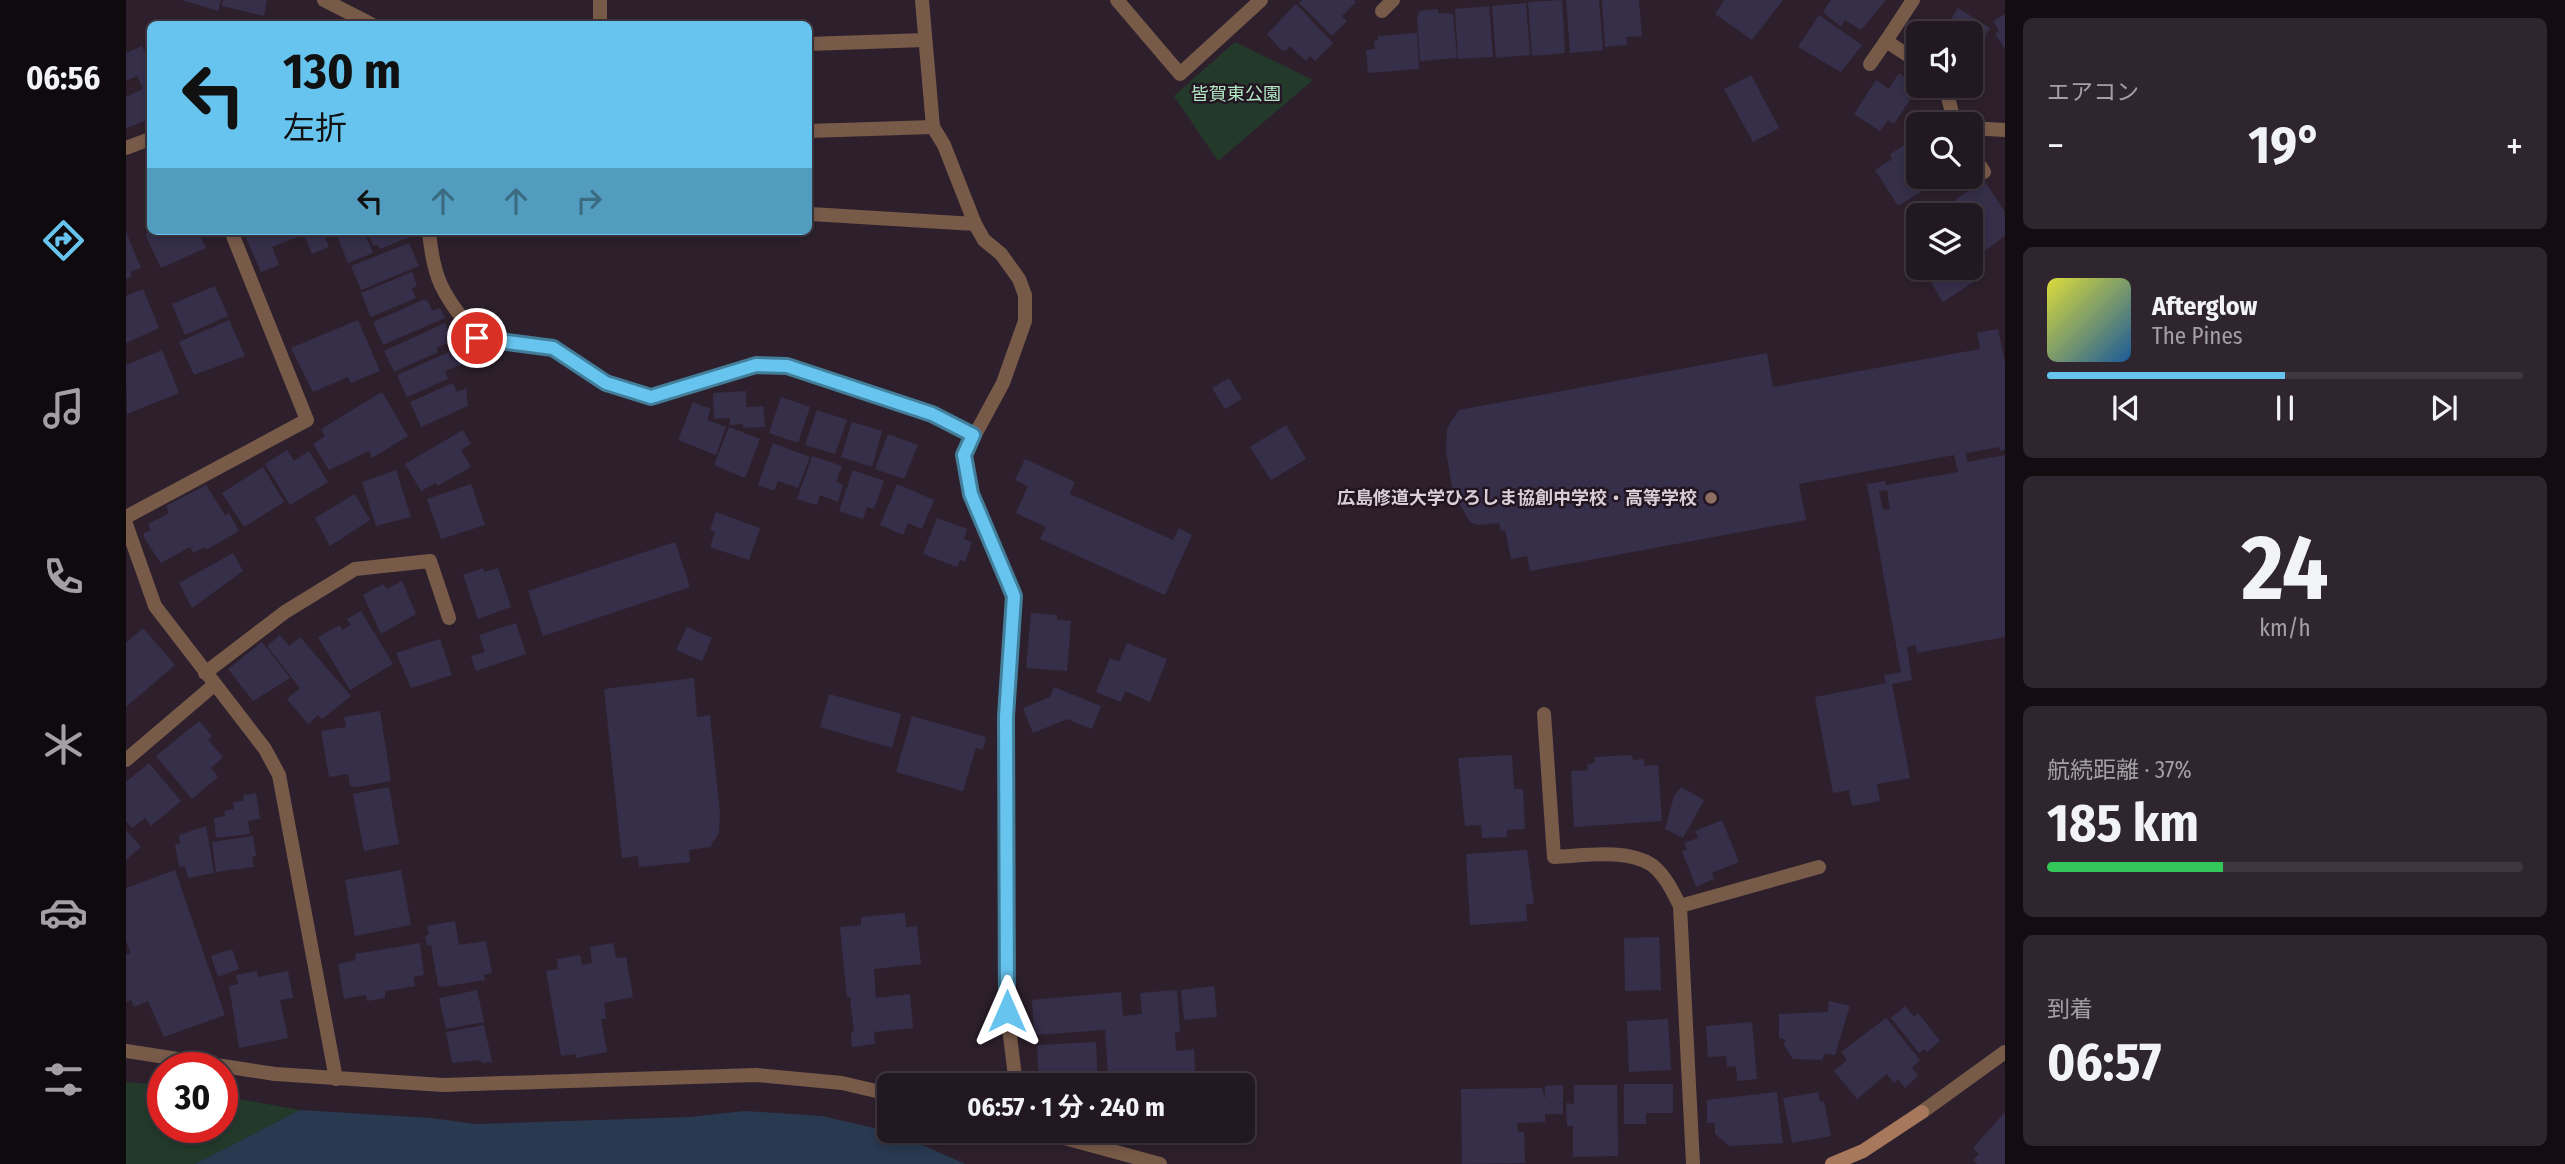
<!DOCTYPE html>
<html lang="ja">
<meta charset="utf-8">
<style>
body{margin:0;font-family:"Fira Sans Condensed","Noto Sans JP",sans-serif;background:#2e252e;color:#f1f3f6;height:100vh;display:flex;flex-direction:column;font-size:26px;white-space:nowrap}
*{box-sizing:border-box;margin:0}
p{font-size:23px;color:#a2a0a5}
.icon{flex:none;width:38px;height:38px;fill:none;stroke:currentColor;stroke-width:2;stroke-linecap:round;stroke-linejoin:round}
.map{position:relative;flex:1;overflow:hidden}
.details{display:flex;flex-direction:column;gap:18px;padding:18px;background:#130d12;width:560px}
.details>*{flex:none}
.banner{position:absolute;left:21px;top:21px;width:665px;height:214px;border-radius:10px;box-shadow:0 4px 10px #0003,0 0 0 2px #3f373f;background:#67c4ef;color:#111;overflow:hidden}
.fabs{position:absolute;left:1780px;top:21px;display:grid;gap:14px}
.fabs a{display:grid;place-items:center;width:77px;height:77px;border-radius:10px;background:#221821;box-shadow:0 4px 10px #0003,0 0 0 2px #3f373f;font-size:35px}
.speed{position:absolute;left:21px;top:1052px;display:flex;gap:14px;font-size:35px;font-weight:700;text-align:center}
.speed>*{display:grid;place-content:center;width:91px;height:91px;border-radius:50%;background:#221821;box-shadow:0 4px 10px #0003,0 0 0 2px #3f373f;line-height:1}
.speed .limit{border:10px solid #d22;background:#fff;color:#111}
.pin{position:absolute;display:grid;place-items:center;width:60px;height:60px;color:#fff;margin:-30px;border:4px solid #fff;border-radius:50%;box-shadow:0 2px 7px #0007}
.me{position:absolute;width:77px;margin:-38px;rotate:0deg;stroke-linejoin:round;filter:drop-shadow(0 0 5px #0008)}
.turn{display:flex;align-items:center;gap:24px;height:147px;padding:0 21px;font-size:32px}
.turn .icon{width:91px;height:91px;stroke-width:2.5}
.turn b{display:block;font-size:49px;line-height:60px}
.lanes{display:flex;align-items:center;height:66px;padding:0 21px;background:#0003;justify-content:center;gap:35px;direction:ltr}
.lanes .off{opacity:.35}
.big{font-size:52px;font-weight:700;line-height:1.1}
.details .card{flex:1;display:flex;flex-direction:column;justify-content:center;gap:10px;min-width:0;padding:0 24px;border-radius:10px;background:#2e252e}
.details .dial{align-items:center;gap:0}
.dial b{font-size:91px;line-height:1}
.song{display:flex;align-items:center;gap:21px}
.cover{width:84px;height:84px;border-radius:10px;background:linear-gradient(135deg,hsl(60 70% 55%),hsl(210 70% 35%))}
.played{height:7px;border-radius:4px;background:linear-gradient(90deg,#67c4ef 50%,#3f373f 50%)}
.keys{display:flex;justify-content:space-around;direction:ltr}
.heat{display:flex;justify-content:space-between;align-items:center;font-size:38px;direction:ltr}
.charge{height:10px;border-radius:5px;background:linear-gradient(90deg,#34c759 37%,#3f373f 0)}
.trip{position:absolute;left:751px;top:1073px;width:378px;height:70px;border-radius:10px;background:#221821;box-shadow:0 4px 10px #0003,0 0 0 2px #3f373f;font-weight:700;line-height:70px;text-align:center}
main{display:flex;flex:1;min-height:0}
.dock{display:flex;flex-direction:column;width:126px;justify-content:space-around;align-items:center;background:#0e0a0d;color:#a2a0a5}
.dock .icon{width:49px;height:49px}
.dock .on{color:#67c4ef}
.dock b{font-size:32px;color:#f1f3f6}
.map>svg:first-child{display:block}
</style>
<main>
<nav class="dock">
<b>06:56</b>
<svg class="icon on" aria-label="directions" viewBox="0 0 24 24"><path d="M12 3l9 9-9 9-9-9zM9 14v-3h6M13 9l2 2-2 2"/></svg>
<svg class="icon" aria-label="music" viewBox="0 0 24 24"><path d="M9 18V5l10-2v13"/><circle cx="6" cy="18" r="3"/><circle cx="16" cy="16" r="3"/></svg>
<svg class="icon" aria-label="phone" viewBox="0 0 24 24"><path d="M5 4h4l2 5-3 2q2 4 5 5l2-3 5 2v4C11 20 4 13 5 4z"/></svg>
<svg class="icon" aria-label="climate" viewBox="0 0 24 24"><path d="M12 3v18M4 7l16 10M4 17L20 7"/></svg>
<svg class="icon" aria-label="car" viewBox="0 0 24 24"><path d="M5 17H2v-5l4-1 3-4h7l3 4 3 1v5h-3M9 17h6M6 11h13"/><circle cx="7" cy="17" r="2"/><circle cx="17" cy="17" r="2"/></svg>
<svg class="icon" aria-label="filters" viewBox="0 0 24 24"><path d="M4 7h16M4 17h16"/><circle cx="9" cy="7" r="2"/><circle cx="15" cy="17" r="2"/></svg>
</nav>
<div class="map">
<svg width="1879" height="1164" viewBox="0 0 1879 1164">
<rect width="100%" height="100%" fill="#2d202c"/>
<g fill="#233a2b">
<polygon points="1109,42 1187,80 1092,161 1048,96"/>
<polygon points="0,1082 37,1085 37,1127 96,1127 96,1096 174,1110 69,1164 0,1164"/>
</g>
<polygon fill="#293950" points="174,1110 305,1118 350,1124 563,1117 619,1111 696,1116 770,1133 839,1164 69,1164"/>
<g fill="#352f4a" fill-rule="evenodd">
<polygon points="56,0 95,0 92,11"/>
<polygon points="97,0 141,0 138,16 96,6"/>
<polygon points="1176,0 1228,0 1230,2 1216,16 1221,21 1206,36 1173,3"/>
<polygon points="1436,0 1439,53 1406,56 1402,2"/>
<polygon points="1440,0 1473,0 1477,50 1444,53"/>
<polygon points="1476,0 1513,0 1516,36 1500,37 1501,45 1479,47"/>
<polygon points="1598,0 1657,0 1626,40 1589,14"/>
<polygon points="1705,0 1760,0 1735,30 1719,20 1715,27 1697,12"/>
<polygon points="1400,3 1404,55 1370,58 1366,6"/>
<polygon points="1170,4 1207,43 1189,61 1184,56 1180,61 1164,46 1159,51 1154,49 1141,34"/>
<polygon points="1363,6 1367,57 1332,59 1329,9"/>
<polygon points="1832,8 1864,28 1844,61 1844,33 1817,33"/>
<polygon points="1312,9 1312,13 1327,14 1331,58 1294,61 1291,17 1294,11"/>
<polygon points="1879,14 1879,49 1869,34 1873,31 1867,21"/>
<polygon points="1693,15 1736,45 1715,72 1672,47"/>
<polygon points="1291,33 1293,69 1242,73 1240,50 1249,49 1248,41 1252,40 1252,36"/>
<polygon points="16,46 24,64 24,119 0,128 0,97 17,89 11,76 0,81 0,53"/>
<polygon points="1773,73 1792,87 1768,124 1762,120 1754,131 1728,114 1750,80 1763,89"/>
<polygon points="1625,75 1653,128 1627,142 1598,89"/>
<polygon points="1792,131 1792,177 1819,177 1772,206 1749,170 1766,159 1764,154 1788,139 1786,135"/>
<polygon points="1858,180 1879,212 1879,236 1860,250 1844,229 1844,215 1833,215 1825,203"/>
<polygon points="1792,226 1792,262 1779,241 1786,236 1783,231"/>
<polygon points="25,231 72,231 80,248 35,268 19,234"/>
<polygon points="117,231 197,231 203,247 186,254 178,234 146,247 153,265 135,272"/>
<polygon points="209,231 238,231 247,253 222,263"/>
<polygon points="241,231 287,231 289,235 254,249 252,245 247,246"/>
<polygon points="0,232 15,268 4,272 6,276 0,279"/>
<polygon points="283,243 293,266 235,290 225,266"/>
<polygon points="1796,268 1845,268 1852,279 1817,302"/>
<polygon points="286,272 291,286 286,288 290,298 245,317 235,293"/>
<polygon points="89,286 102,316 59,335 46,304"/>
<polygon points="17,289 33,328 0,343 0,296"/>
<polygon points="297,300 302,301 306,311 314,308 319,318 257,345 247,322"/>
<polygon points="103,320 119,356 68,375 53,342"/>
<polygon points="232,320 254,371 225,383 222,377 187,392 165,348"/>
<polygon points="319,323 325,336 319,338 321,343 310,348 312,352 268,372 258,351"/>
<path d="M1872,329L1879,362V450L1874,451L1873,447L1840,453L1841,462L1879,455V637L1791,653L1790,645L1781,647L1786,680L1766,684L1784,778L1751,784L1754,801L1726,806L1723,790L1707,793L1689,697L1760,683L1758,675L1775,672L1741,484L1759,481L1760,485L1832,472L1828,455L1673,484L1680,520L1404,571L1401,556L1385,559L1379,530L1375,531L1373,523L1351,525L1344,522L1327,493L1320,451L1321,428L1333,410L1641,353L1647,387L1854,349L1851,333ZM1761,490L1764,509L1757,510L1753,491Z"/>
<polygon points="332,348 339,363 319,371 322,379 281,397 271,375"/>
<polygon points="36,350 53,393 1,414 0,365"/>
<polygon points="1103,378 1116,399 1099,409 1086,388"/>
<polygon points="327,383 331,392 340,388 342,406 295,427 284,402"/>
<polygon points="620,391 620,407 637,406 639,427 617,428 617,424 604,425 604,418 588,419 587,393"/>
<polygon points="256,392 282,436 246,458 243,451 203,470 187,444 199,436 195,429"/>
<polygon points="655,397 684,407 672,443 643,433"/>
<polygon points="567,402 585,409 581,420 600,427 590,455 552,440"/>
<polygon points="691,410 721,420 709,454 679,445"/>
<polygon points="726,422 756,431 746,467 715,457"/>
<polygon points="1160,425 1180,459 1145,480 1124,447"/>
<polygon points="603,427 634,439 619,478 588,465"/>
<polygon points="337,430 345,444 335,450 345,467 311,486 310,483 295,491 279,464"/>
<polygon points="762,434 792,445 778,479 749,469"/>
<polygon points="647,443 684,457 672,488 652,481 648,491 632,485"/>
<polygon points="161,450 168,461 183,451 202,482 164,505 139,464"/>
<polygon points="686,456 716,466 710,482 717,485 712,502 694,495 691,505 671,499"/>
<polygon points="899,459 949,482 944,494 1047,540 1053,528 1066,535 1039,595 914,539 920,527 890,513 902,486 889,480"/>
<polygon points="137,467 158,502 118,527 96,493"/>
<polygon points="270,470 285,517 250,526 236,482"/>
<polygon points="727,470 758,481 748,509 741,507 737,519 713,511"/>
<polygon points="345,484 359,525 315,539 301,499"/>
<polygon points="771,484 808,500 796,529 782,523 777,535 754,525"/>
<polygon points="80,485 99,515 103,513 113,531 80,550 79,547 67,553 64,547 35,563 18,538 18,533 25,530 22,524 43,513 40,506"/>
<polygon points="229,494 244,520 204,546 189,518"/>
<polygon points="590,512 634,528 623,560 584,547 589,532 584,530"/>
<polygon points="811,518 841,529 838,539 846,542 839,562 834,560 831,567 797,554"/>
<polygon points="549,542 564,587 417,636 402,591"/>
<polygon points="107,553 117,571 66,608 53,583"/>
<polygon points="357,568 358,572 372,568 385,607 352,619 337,575"/>
<polygon points="276,581 290,614 255,634 237,595 257,584 261,589"/>
<polygon points="235,611 267,664 224,690 192,637 214,625 216,630 225,625 221,619"/>
<polygon points="905,613 931,615 931,620 945,621 941,671 900,668"/>
<polygon points="390,623 400,654 350,671 345,656 359,652 353,635"/>
<polygon points="561,627 586,638 576,661 550,650"/>
<polygon points="17,628 49,665 0,707 0,643"/>
<polygon points="154,635 163,646 174,637 225,696 196,719 192,715 182,724 161,699 174,688 141,646"/>
<polygon points="314,639 326,675 285,688 270,653"/>
<polygon points="136,642 164,678 127,701 102,669"/>
<polygon points="1001,643 1041,659 1024,702 999,691 995,702 970,692 984,658 993,662"/>
<polygon points="568,678 571,717 584,715 594,814 593,833 584,847 563,850 564,862 513,867 512,856 496,858 478,689"/>
<polygon points="928,687 975,706 966,729 941,719 907,733 897,708 924,697"/>
<polygon points="703,694 775,714 766,748 694,727"/>
<polygon points="254,711 265,781 232,787 224,786 222,774 203,777 195,731 220,727 218,717"/>
<polygon points="786,716 860,737 857,750 850,748 837,791 770,772"/>
<polygon points="73,721 86,736 82,740 97,757 85,768 92,777 66,799 30,756"/>
<polygon points="1386,755 1388,789 1397,789 1399,829 1381,830 1381,837 1356,838 1355,825 1339,826 1332,758"/>
<polygon points="1506,755 1507,760 1518,759 1518,766 1532,765 1536,821 1448,827 1445,771 1462,770 1461,764 1469,763 1469,757"/>
<polygon points="23,763 55,801 25,826 19,818 6,828 0,821 0,782"/>
<polygon points="263,787 273,844 238,851 227,794"/>
<polygon points="1555,787 1578,800 1557,838 1539,829 1548,796"/>
<polygon points="130,793 134,819 122,821 124,834 90,838 88,818 99,816 98,811 108,809 107,802 118,801 117,795"/>
<polygon points="1596,820 1613,862 1586,873 1588,879 1570,887 1556,851 1561,849 1558,843 1572,838 1569,831"/>
<polygon points="80,826 88,873 62,878 59,866 53,867 49,844 54,843 53,835"/>
<polygon points="0,830 15,847 0,860"/>
<polygon points="127,836 130,856 126,857 128,867 90,872 86,842"/>
<polygon points="1401,850 1408,904 1400,904 1401,921 1344,925 1340,854"/>
<polygon points="49,870 99,1015 38,1037 22,1001 8,1007 5,1000 0,1002 0,955 5,953 0,941 0,888"/>
<polygon points="275,870 285,925 229,936 219,880"/>
<polygon points="779,913 780,927 791,926 795,964 748,969 750,998 784,994 787,1028 748,1032 749,1044 726,1047 725,1032 728,1032 724,997 721,997 714,927 735,925 735,917"/>
<polygon points="329,921 333,945 360,941 366,973 358,975 359,980 316,987 312,985 305,945 301,946 299,936 303,934 301,926"/>
<polygon points="1533,937 1535,990 1499,991 1498,938"/>
<polygon points="294,943 298,975 287,977 289,986 259,991 259,998 241,1001 240,995 218,999 212,964 230,960 229,954"/>
<polygon points="487,943 490,958 500,957 507,997 478,1003 480,1019 475,1019 481,1052 450,1058 450,1054 435,1056 420,971 432,969 431,959 454,955 456,965 466,963 464,947"/>
<polygon points="106,949 113,969 92,977 85,956"/>
<polygon points="131,971 132,977 162,971 167,998 154,1000 162,1038 113,1048 103,986 112,984 110,975"/>
<polygon points="1088,986 1091,1017 1058,1020 1055,990"/>
<polygon points="351,990 358,1022 320,1029 313,998"/>
<polygon points="1051,990 1054,1032 1049,1033 1050,1051 1068,1049 1069,1074 1050,1075 1051,1083 1024,1085 1024,1071 982,1074 979,1030 908,1035 906,1000 995,992 997,1016 1016,1014 1014,993"/>
<polygon points="1703,1001 1724,1006 1709,1055 1699,1054 1696,1060 1667,1059 1658,1045 1659,1039 1653,1038 1653,1014 1702,1012"/>
<polygon points="1779,1006 1788,1017 1792,1013 1814,1041 1801,1052 1799,1049 1793,1053 1765,1018"/>
<polygon points="1760,1018 1794,1060 1786,1068 1792,1076 1779,1088 1772,1079 1768,1083 1761,1074 1731,1099 1708,1071 1721,1060 1715,1052"/>
<polygon points="1542,1019 1545,1070 1503,1072 1501,1021"/>
<polygon points="1626,1022 1631,1079 1611,1081 1610,1066 1601,1067 1600,1056 1582,1057 1580,1026"/>
<polygon points="358,1025 366,1062 356,1063 354,1060 326,1063 320,1032"/>
<polygon points="970,1042 972,1085 913,1085 911,1045"/>
<polygon points="1498,1084 1547,1084 1547,1113 1520,1113 1520,1124 1498,1124"/>
<polygon points="1437,1085 1437,1114 1419,1114 1419,1122 1391,1123 1392,1132 1398,1132 1399,1163 1336,1164 1335,1089 1416,1088 1419,1099 1419,1086"/>
<polygon points="1448,1085 1491,1085 1492,1156 1447,1157 1447,1126 1441,1126 1440,1103 1448,1104"/>
<polygon points="1651,1092 1657,1143 1604,1146 1589,1134 1589,1123 1581,1123 1581,1100"/>
<polygon points="1692,1092 1694,1102 1698,1101 1705,1136 1666,1143 1657,1098"/>
<polygon points="1879,1112 1879,1164 1851,1164 1847,1160 1853,1154 1847,1148"/>
</g>
<g fill="none" stroke-linecap="round" stroke-linejoin="round">
<g stroke="#785a49" stroke-width="14">
<polyline points="198,0 245,24"/>
<polyline points="796,0 807,127 818,145 849,224 858,240 875,254 893,279 899,295 899,321 877,383 838,455 845,494 888,596 880,716 881,1011 890,1085"/>
<polyline points="991,0 1054,74 1135,0"/>
<polyline points="1787,0 1760,41 1792,62"/>
<polyline points="1256,11 1267,0"/>
<polyline points="474,24 474,0"/>
<polyline points="682,44 799,40"/>
<polyline points="1744,64 1760,41"/>
<polyline points="1819,86 1829,124"/>
<polyline points="1844,128 1879,130"/>
<polyline points="682,131 807,127"/>
<polyline points="0,148 24,139"/>
<polyline points="1844,151 1858,172"/>
<polyline points="685,214 849,224"/>
<path d="M303,231C308,286 319,295 351,338L427,348L480,383L525,397L630,365L661,366L806,414L847,435"/>
<polyline points="0,517 181,420 105,231"/>
<polyline points="0,524 29,606 139,749 153,775 210,1079"/>
<polyline points="79,673 159,612 229,569 304,561 323,618"/>
<path d="M1418,714L1428,857C1457,856 1500,848 1526,865C1539,875 1547,892 1554,906L1567,1164"/>
<polyline points="0,760 88,685"/>
<polyline points="1554,906 1693,867"/>
<polyline points="0,1051 149,1074 317,1085 630,1075 716,1083 763,1094"/>
<polyline points="1796,1112 1879,1052"/>
<polyline points="909,1130 1034,1164"/>
</g>
<polyline stroke="#a8785c" stroke-width="14" points="1706,1164 1737,1151 1796,1112"/>
</g>
<g fill="none" stroke-linecap="round" stroke-linejoin="round">
<g stroke="#437f9b" stroke-width="18">
<polyline id="route" points="351,338 427,348 480,383 525,397 630,365 661,366 806,414 847,435 838,455 845,494 888,596 880,716 881,1011"/>
</g>
<use href="#route" stroke="#67c4ef" stroke-width="12"/>
</g>
<circle fill="#8d6e63" stroke="#231622" stroke-width="2.5" cx="1585" cy="498" r="7"/>
<g text-anchor="middle" stroke-width="5" stroke-linejoin="round" paint-order="stroke">
<g font-size="18" fill="#b2e9c4" stroke="#231622">
<text x="1110" y="100">皆賀東公園</text>
</g>
<g font-size="18" font-weight="bold" fill="#d8ced6" stroke="#231622" text-anchor="end">
<text x="1571" y="504">広島修道大学ひろしま協創中学校・高等学校</text>
</g>
</g>
</svg>
<div class="fabs">
<a><svg class="icon" aria-label="sound" viewBox="0 0 24 24"><path d="M4 9h4l5-4v14l-5-4H4zM17 9q2 3 0 6"/></svg></a>
<a><svg class="icon" aria-label="search" viewBox="0 0 24 24"><circle cx="10" cy="10" r="6"/><path d="M15 15l6 6"/></svg></a>
<a><svg class="icon" aria-label="layers" viewBox="0 0 24 24"><path d="M12 4l9 5-9 5-9-5zM3 14l9 5 9-5"/></svg></a>
</div>
<div class="speed"><div class="limit">30</div></div>
<div class="pin" style="left:351px;top:338px;background:#d93025"><svg class="icon" aria-label="arrive" viewBox="0 0 24 24"><path d="M6 21V4h12l-3 4 3 4H6"/></svg></div>
<svg class="me" style="left:881px;top:1011px" viewBox="-20 -20 40 40"><path d="M0-17L14 15 0 8-14 15z" fill="#67c4ef" stroke="#fff" stroke-width="4"/></svg>
<div class="trip">06:57 · 1 分 · 240 m</div>
<div class="banner">
<div class="turn"><svg class="icon" aria-label="left" viewBox="0 0 24 24"><path d="M17 20v-9H6M10 6l-5 5 5 5"/></svg><div><b>130 m</b>左折</div></div>
<div class="lanes"><svg class="icon" aria-label="left" viewBox="0 0 24 24"><path d="M17 20v-9H6M10 6l-5 5 5 5"/></svg><svg class="icon off" aria-label="ahead" viewBox="0 0 24 24"><path d="M12 20V5M6 11l6-6 6 6"/></svg><svg class="icon off" aria-label="ahead" viewBox="0 0 24 24"><path d="M12 20V5M6 11l6-6 6 6"/></svg><svg class="icon off" aria-label="right" viewBox="0 0 24 24"><path d="M7 20v-9h11M14 6l5 5-5 5"/></svg></div>
</div>
</div>
<section class="details">
<div class="card"><p>エアコン</p>
<div class="heat"><a>−</a><b class="big">19°</b><a>+</a></div>
</div>
<div class="card">
<div class="song"><i class="cover"></i><div><b>Afterglow</b><p>The Pines</p></div></div>
<div class="played"></div>
<div class="keys"><svg class="icon" aria-label="previous" viewBox="0 0 24 24"><path d="M18 5L8 12l10 7zM5 5v14"/></svg><svg class="icon" aria-label="pause" viewBox="0 0 24 24"><path d="M8 5v14M16 5v14"/></svg><svg class="icon" aria-label="next" viewBox="0 0 24 24"><path d="M6 5l10 7-10 7zM19 5v14"/></svg></div>
</div>
<div class="card dial"><b>24</b><p>km/h</p></div>
<div class="card"><p>航続距離 · 37%</p><b class="big">185 km</b><div class="charge"></div></div>
<div class="card"><p>到着</p><b class="big">06:57</b></div>
</section>
</main>
